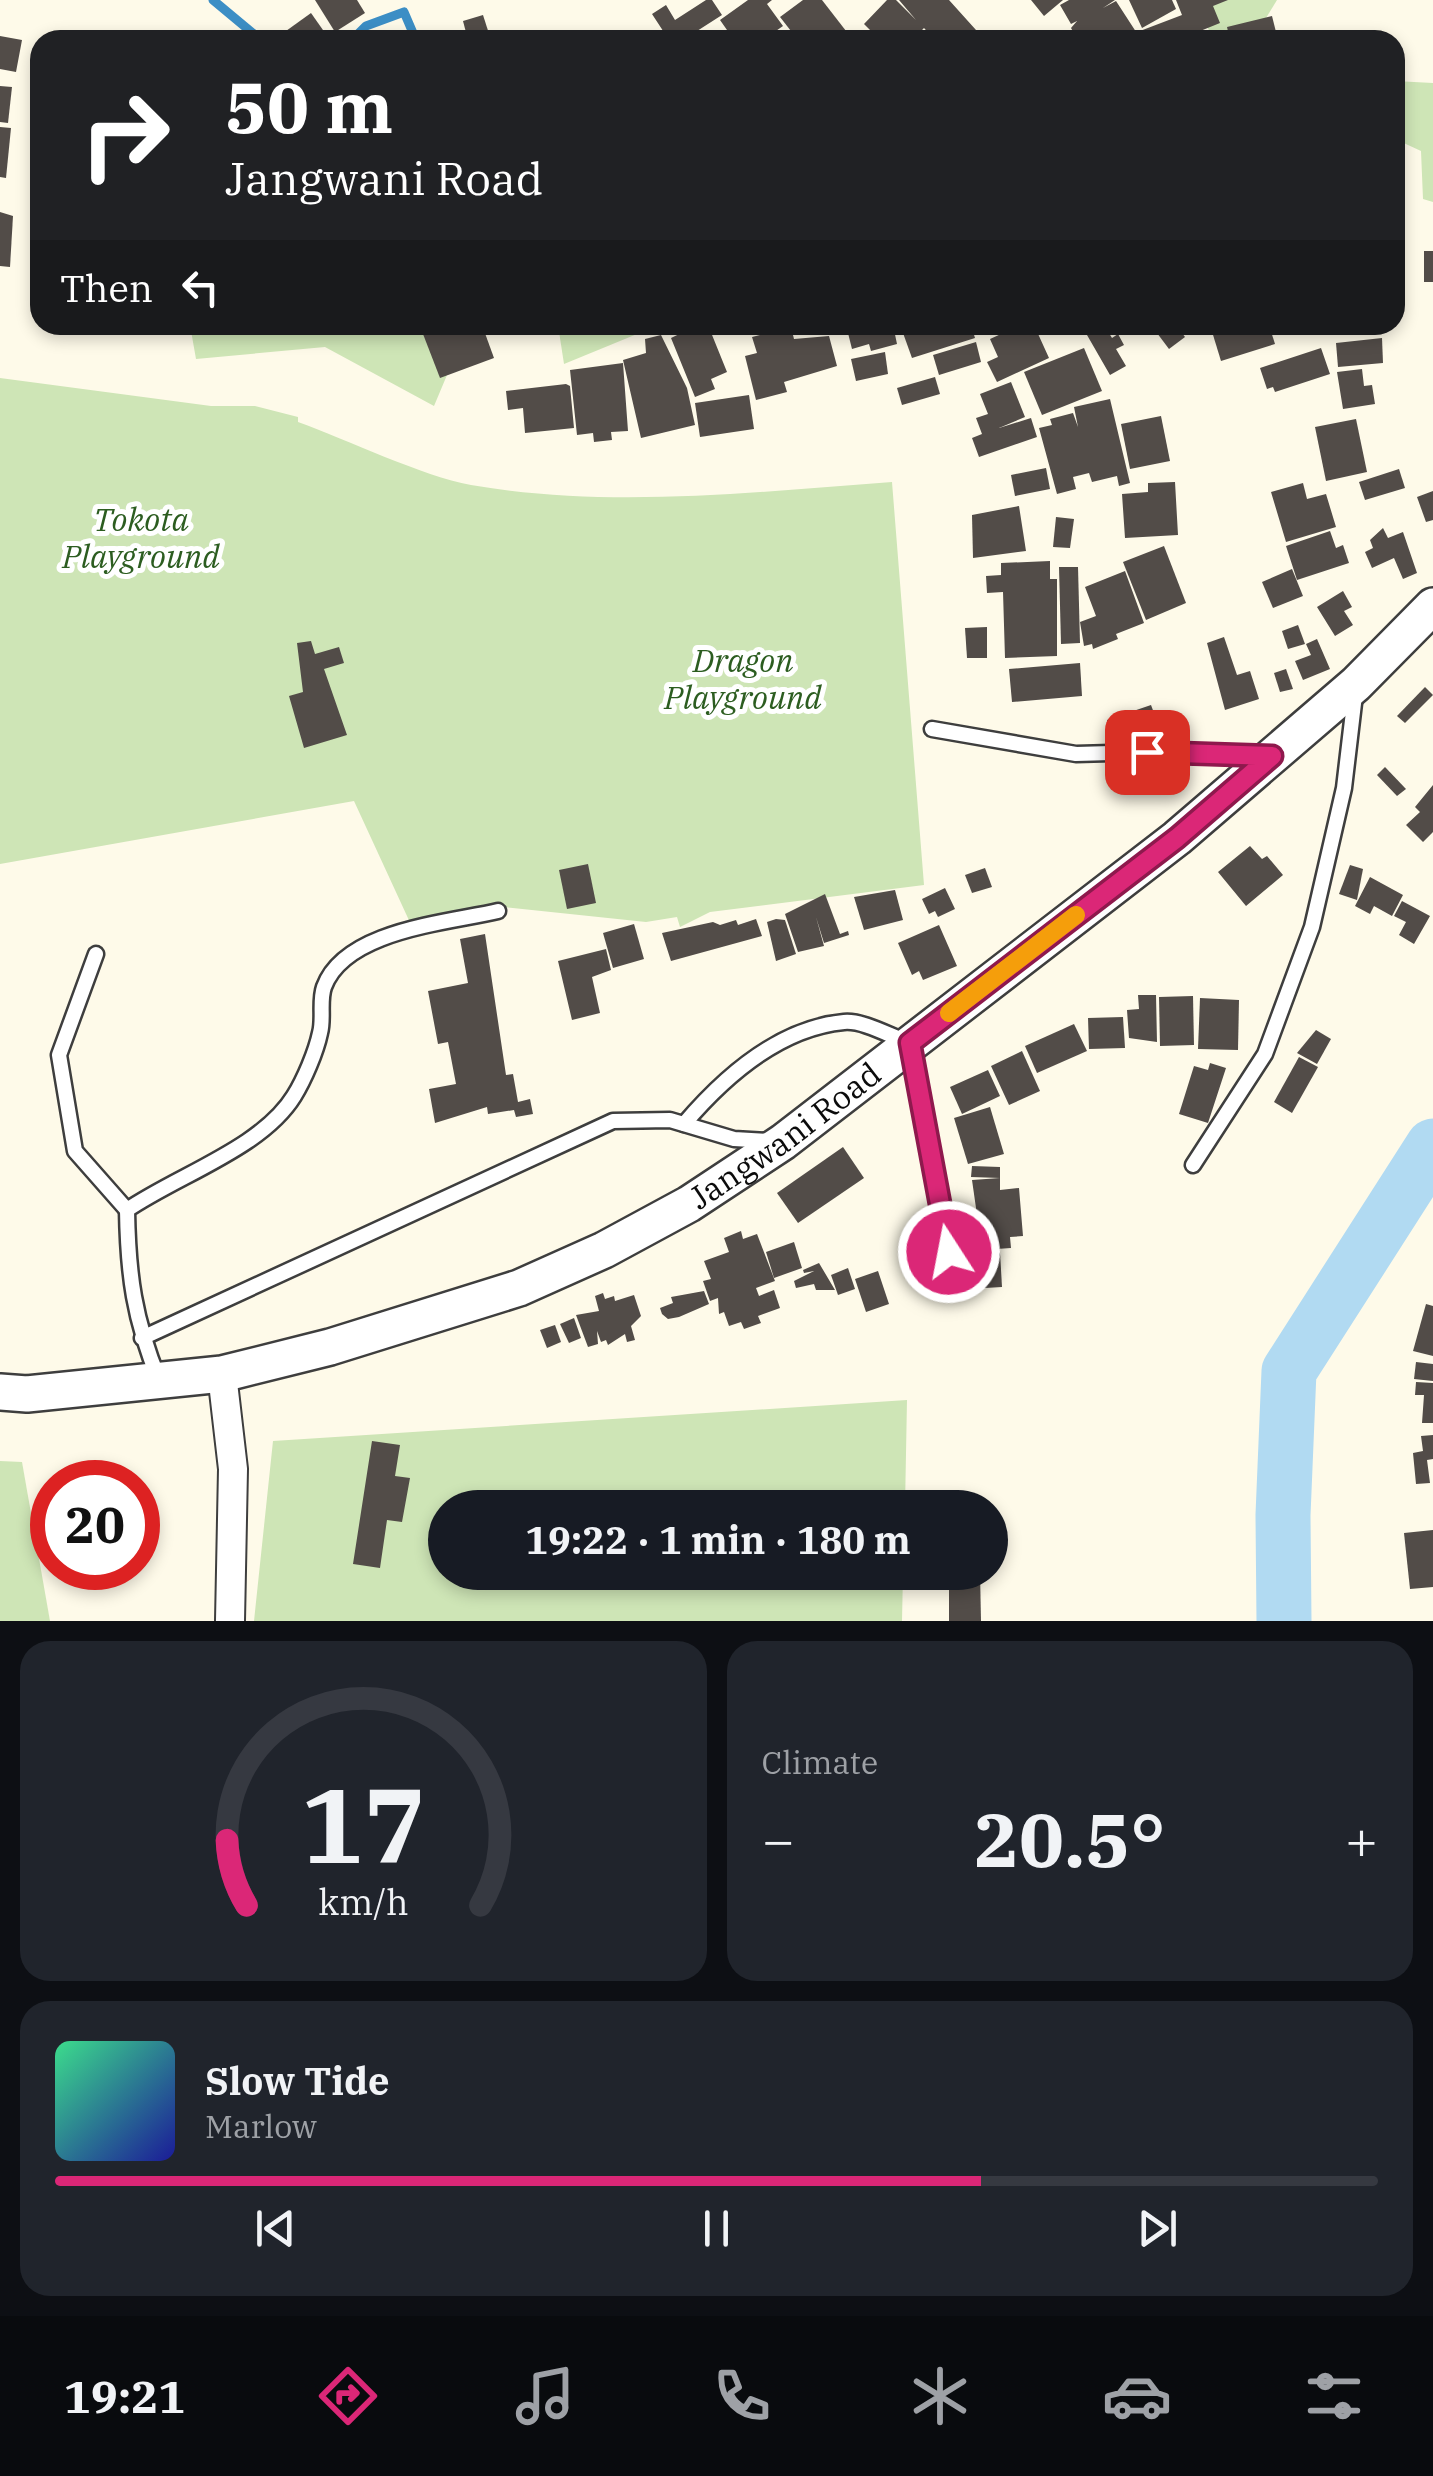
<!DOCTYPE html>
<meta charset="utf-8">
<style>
body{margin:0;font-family:"IBM Plex Serif",serif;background:#20242c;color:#f1f3f6;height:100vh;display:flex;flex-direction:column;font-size:38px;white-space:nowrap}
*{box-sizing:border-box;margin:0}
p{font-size:32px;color:#9ea1a6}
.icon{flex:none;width:55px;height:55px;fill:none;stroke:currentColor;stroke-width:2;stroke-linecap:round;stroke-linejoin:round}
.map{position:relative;height:1621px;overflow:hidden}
.details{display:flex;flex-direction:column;gap:20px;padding:20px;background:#0d0f14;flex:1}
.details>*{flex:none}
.hud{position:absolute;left:30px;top:30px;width:1375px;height:305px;border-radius:30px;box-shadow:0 5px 15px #0003;background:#202124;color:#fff;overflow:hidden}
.speed{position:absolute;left:30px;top:1460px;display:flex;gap:20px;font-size:50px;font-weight:700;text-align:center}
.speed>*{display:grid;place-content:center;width:130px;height:130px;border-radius:50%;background:#171b24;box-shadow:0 5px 15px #0003;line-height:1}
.speed .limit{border:15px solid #d22;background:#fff;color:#111}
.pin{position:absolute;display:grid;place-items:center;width:85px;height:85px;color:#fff;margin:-42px;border-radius:20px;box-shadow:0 5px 15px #0006}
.me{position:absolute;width:110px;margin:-55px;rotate:349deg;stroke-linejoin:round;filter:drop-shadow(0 0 8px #0008)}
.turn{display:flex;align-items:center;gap:35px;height:210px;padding:0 30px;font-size:45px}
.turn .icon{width:130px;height:130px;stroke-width:2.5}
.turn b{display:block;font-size:70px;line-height:85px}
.then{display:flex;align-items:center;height:95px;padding:0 30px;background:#0003;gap:20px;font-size:38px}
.big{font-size:75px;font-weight:700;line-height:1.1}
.details .card{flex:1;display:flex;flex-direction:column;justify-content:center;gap:15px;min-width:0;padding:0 35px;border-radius:30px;background:#20242c}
.details .dial{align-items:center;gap:0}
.dial svg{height:260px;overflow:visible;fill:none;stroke:#363941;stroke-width:7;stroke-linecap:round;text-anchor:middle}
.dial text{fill:#f1f3f6;stroke:none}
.song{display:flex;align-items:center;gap:30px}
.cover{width:120px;height:120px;border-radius:15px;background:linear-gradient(135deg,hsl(150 70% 55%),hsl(240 70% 35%))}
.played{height:10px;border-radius:5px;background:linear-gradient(90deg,#db2777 70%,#363941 70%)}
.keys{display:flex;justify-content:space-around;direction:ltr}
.heat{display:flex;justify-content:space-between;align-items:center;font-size:55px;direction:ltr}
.details .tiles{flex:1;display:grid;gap:20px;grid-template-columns:1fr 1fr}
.card:last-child{grid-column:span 2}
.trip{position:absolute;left:428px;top:1490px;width:580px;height:100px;border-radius:50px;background:#171b24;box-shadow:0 5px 15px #0003;font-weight:700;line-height:100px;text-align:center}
.dock{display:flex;height:160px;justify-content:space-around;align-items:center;background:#090b0e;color:#9ea1a6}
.dock .icon{width:70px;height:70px}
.dock .on{color:#db2777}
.dock b{font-size:45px;color:#f1f3f6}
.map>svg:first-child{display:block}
</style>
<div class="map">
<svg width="1433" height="1621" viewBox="0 0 1433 1621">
<rect width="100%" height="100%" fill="#fefae9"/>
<g fill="#cee5b6">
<polygon points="1190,0 1277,0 1266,18 1214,38"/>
<polygon points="1395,81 1433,83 1433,202 1423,199 1421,151 1395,139"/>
<polygon points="190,325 468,325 434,406 325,347 196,359"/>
<polygon points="558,325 659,325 564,364"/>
<path d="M0,378L211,406H255L298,417V422C348,440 422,476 471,485C609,509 754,492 892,482L924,885L710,912L680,927L677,917L646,922L485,905L413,929L354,801L0,864Z"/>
<polygon points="907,1400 905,1507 445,1508 445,1572 903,1573 902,1621 254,1621 273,1441"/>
<polygon points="0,1461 22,1462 50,1621 0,1621"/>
</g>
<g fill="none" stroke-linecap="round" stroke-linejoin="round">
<g stroke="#3c8ec5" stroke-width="9">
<polyline points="213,0 261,40"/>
<polyline points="352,40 366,26 404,12 416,40"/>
</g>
<polyline stroke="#b1daf2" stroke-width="55" points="1284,1621 1283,1515 1289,1371 1433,1146"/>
</g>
<g fill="#524c48">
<polygon points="315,0 357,0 365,13 335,32"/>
<polygon points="706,0 712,0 722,15 683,40 669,40 652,14 666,5 675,20"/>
<polygon points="748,0 772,0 767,4 783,26 763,40 734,40 720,20"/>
<polygon points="803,0 822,0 853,40 798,40 780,17"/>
<polygon points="887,0 896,0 916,20 899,0 949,0 976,30 965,40 935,40 924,28 912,40 880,40 864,24"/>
<polygon points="1031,0 1063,0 1044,16"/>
<polygon points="1069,0 1115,0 1103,8 1116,1 1140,38 1078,40 1071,28 1077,21 1071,24 1060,5"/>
<polygon points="1129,0 1172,0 1176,9 1142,28"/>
<polygon points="1176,0 1228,0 1213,6 1220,23 1178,40 1143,40 1140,31 1182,15"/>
<polygon points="311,13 330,40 293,40 286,31"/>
<polygon points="483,15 491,40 468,40 463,21"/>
<polygon points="1272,16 1278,40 1230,40 1227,27"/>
<polygon points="0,36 22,40 16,72 0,69"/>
<polygon points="0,86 12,87 8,123 0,122"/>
<polygon points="0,127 11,128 6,178 0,177"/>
<polygon points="0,212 13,216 10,267 0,266"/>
<rect x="1424" y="251" width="9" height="31"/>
<polygon points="447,325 482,325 494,358 440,378 423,334"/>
<polygon points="698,325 708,325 727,372 711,379 715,389 695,397 671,338"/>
<polygon points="846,325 893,325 897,344 871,351 869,344 852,349"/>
<polygon points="918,325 971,325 975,338 912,358 903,333"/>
<polygon points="1021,325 1034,325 1049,358 997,382 987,362 998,357 990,339"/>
<polygon points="1104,325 1112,338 1118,334 1124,345 1116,349 1126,366 1110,375 1087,335"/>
<polygon points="1151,325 1176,325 1185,337 1169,349"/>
<polygon points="1210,325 1269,325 1275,344 1221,361"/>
<polygon points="791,327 794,339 829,336 837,366 784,382 787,392 756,400 745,356 757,353 752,337"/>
<polygon points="661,335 687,388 695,425 641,438 623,360 646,353 645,339"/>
<polygon points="1382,338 1383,363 1338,367 1336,343"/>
<polygon points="976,342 981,362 939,375 933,355"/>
<polygon points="1084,348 1102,391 1042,415 1024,372"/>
<polygon points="1321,348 1330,374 1275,392 1273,387 1267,389 1260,368"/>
<polygon points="885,352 888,374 856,381 851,359"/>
<polygon points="623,363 628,431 611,432 612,440 594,442 593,433 577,435 570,370"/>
<polygon points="1362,369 1364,386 1372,385 1375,404 1343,409 1337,372"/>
<polygon points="935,377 940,394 902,405 897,388"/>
<polygon points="1011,382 1025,417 999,428 1031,418 1037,437 979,457 972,438 982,434 976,418 988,414 980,394"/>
<polygon points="566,384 570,386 574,428 525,433 523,408 508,410 506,391"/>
<polygon points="749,395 754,429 700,437 695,403"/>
<polygon points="1110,399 1130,483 1119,486 1117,476 1092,482 1089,473 1073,477 1076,489 1057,494 1039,428 1052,425 1050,419 1073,413 1078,427 1074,407"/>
<polygon points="1161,416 1170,461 1130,469 1121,424"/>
<polygon points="1356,419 1367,472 1326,481 1315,427"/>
<polygon points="1046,468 1050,489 1015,496 1011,475"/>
<polygon points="1399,469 1405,488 1365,500 1359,482"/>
<polygon points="1175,482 1178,535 1125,538 1122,494 1148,492 1148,483"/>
<polygon points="1303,483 1307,499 1326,494 1336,527 1286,542 1271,492"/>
<polygon points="1433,491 1433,520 1426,522 1417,497"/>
<polygon points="1019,506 1026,551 973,558 972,515"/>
<polygon points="1056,517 1074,519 1070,548 1053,547"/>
<polygon points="1383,528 1388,538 1403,532 1417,573 1403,579 1394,558 1372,568 1365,552 1373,548 1370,540"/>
<polygon points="1330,531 1336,548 1343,545 1349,563 1297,580 1286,546"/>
<polygon points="1164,546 1186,603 1146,620 1123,562"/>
<polygon points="1050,561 1050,579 1057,579 1057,656 1005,658 1003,592 987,593 986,576 1001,575 1001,563"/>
<polygon points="1059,567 1078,567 1080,643 1061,644"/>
<polygon points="1292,569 1303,596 1273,608 1262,582"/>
<polygon points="1125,571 1144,623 1116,634 1118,639 1093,649 1092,644 1084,646 1080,622 1096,616 1085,587"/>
<polygon points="1343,591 1352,607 1344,611 1353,625 1335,636 1317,607"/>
<polygon points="1298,625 1305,644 1288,649 1282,631"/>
<polygon points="987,627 987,658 967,658 965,628"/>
<polygon points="1224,637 1237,675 1250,671 1259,699 1225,710 1207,643"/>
<polygon points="1317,639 1330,669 1303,680 1295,661 1311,655 1306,644"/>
<polygon points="311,641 315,654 339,647 344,663 324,669 347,735 304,748 289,696 303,692 297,643"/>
<polygon points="1080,663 1082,696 1012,702 1009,669"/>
<polygon points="1286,669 1293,689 1280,692 1274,673"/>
<polygon points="1425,687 1433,695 1405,723 1397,716"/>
<polygon points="1151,705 1159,726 1114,741 1107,720"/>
<polygon points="1385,767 1406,789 1397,796 1377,775"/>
<polygon points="1433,785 1433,832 1423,842 1406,825 1420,812 1415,807"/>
<polygon points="1250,846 1262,859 1267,856 1283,875 1246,906 1218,872"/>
<polygon points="588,864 596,903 567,909 559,870"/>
<polygon points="1350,865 1363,869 1357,900 1339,894"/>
<polygon points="985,868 992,887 972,893 965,875"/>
<polygon points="1370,877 1403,895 1392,916 1374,906 1370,914 1355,906"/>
<polygon points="945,888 955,909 938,917 935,911 929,914 922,899"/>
<polygon points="895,890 903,920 864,930 854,897"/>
<polygon points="825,894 840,934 848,931 849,935 824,943 816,917 824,946 798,952 785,914"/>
<polygon points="1402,901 1430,916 1414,944 1399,935 1406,922 1394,916"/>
<polygon points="756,919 762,936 671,961 662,933 713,922 720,925 736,920 738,925"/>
<polygon points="776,919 785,920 796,954 776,961 767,922"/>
<polygon points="634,924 644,959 613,968 603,933"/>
<polygon points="939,925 957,966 923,980 919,971 912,975 898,943"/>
<polygon points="485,934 506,1075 513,1074 518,1102 530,1099 533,1114 516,1117 514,1110 488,1114 487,1107 435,1123 429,1089 456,1084 448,1042 438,1044 428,991 468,983 460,939"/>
<polygon points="606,949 611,970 592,977 600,1013 572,1020 558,961"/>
<polygon points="1138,995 1156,995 1157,1042 1129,1038 1127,1010 1139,1009"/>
<polygon points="1193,996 1194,1045 1160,1046 1159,997"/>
<polygon points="1200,998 1239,1000 1238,1050 1198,1049"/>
<polygon points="1123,1017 1125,1048 1089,1049 1088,1018"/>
<polygon points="1074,1024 1087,1051 1037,1073 1025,1046"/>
<polygon points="1316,1030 1331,1039 1317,1064 1297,1053"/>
<polygon points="1022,1051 1040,1091 1009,1105 991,1066"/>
<polygon points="1299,1057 1318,1067 1292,1113 1274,1102"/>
<polygon points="1210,1063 1226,1068 1208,1123 1179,1114 1194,1066 1208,1070"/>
<polygon points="988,1070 1000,1096 962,1114 950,1087"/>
<polygon points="990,1107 1004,1154 968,1164 954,1118"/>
<polygon points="843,1147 864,1178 798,1223 777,1193"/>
<polygon points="972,1166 1000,1167 1000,1178 971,1177"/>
<polygon points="1000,1178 1000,1190 1019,1188 1023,1236 1010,1237 1011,1248 982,1250 972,1180"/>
<polygon points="741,1231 743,1239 757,1234 775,1281 756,1288 759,1296 774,1290 780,1308 758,1316 761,1323 744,1329 741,1322 729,1326 724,1312 719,1314 718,1298 710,1301 703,1281 711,1279 704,1261 729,1252 724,1238"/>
<polygon points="794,1242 802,1268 774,1278 766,1252"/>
<polygon points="1000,1252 1002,1287 968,1289 966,1254"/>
<polygon points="819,1263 835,1290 816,1290 814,1284 796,1288 794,1281 814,1271 804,1273 803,1270"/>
<polygon points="848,1268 855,1289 838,1295 831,1275"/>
<polygon points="878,1271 889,1304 866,1312 855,1279"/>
<polygon points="704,1291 709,1304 679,1317 668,1319 662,1314 660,1308 673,1303 671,1297"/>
<polygon points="603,1293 605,1299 614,1296 615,1301 634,1295 641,1316 631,1326 635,1340 627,1342 625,1334 608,1345 606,1340 601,1342 597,1331 598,1344 588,1347 576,1315 599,1311 595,1296"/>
<polygon points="1426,1304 1433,1306 1433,1356 1413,1351"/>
<polygon points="574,1318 581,1338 569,1343 560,1324"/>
<polygon points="555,1325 561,1342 547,1348 540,1330"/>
<polygon points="1416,1362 1433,1364 1433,1381 1414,1379"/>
<polygon points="1416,1382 1433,1383 1433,1423 1422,1423 1424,1395 1415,1395"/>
<polygon points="1433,1435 1433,1459 1427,1460 1430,1483 1416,1484 1413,1453 1423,1451 1421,1436"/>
<polygon points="372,1441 400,1445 395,1476 410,1478 402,1522 387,1520 380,1568 353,1564"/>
<rect x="948" y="1498" width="32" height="10"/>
<polygon points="1433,1530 1433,1587 1410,1589 1404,1533"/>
<polygon points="949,1572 980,1572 981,1621 949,1621"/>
</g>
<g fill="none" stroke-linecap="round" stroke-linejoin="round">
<g stroke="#3e3e3e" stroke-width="19">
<g id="service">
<polyline points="932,729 1076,754 1182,751 1261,756"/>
<polyline points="96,954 59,1055 75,1151 127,1210"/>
<path d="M684,1124C724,1077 779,1028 844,1022C863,1020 892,1037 910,1043L949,1252"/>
<polyline points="1193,1165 1265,1054 1312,927 1344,788 1355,695"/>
<polyline points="142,1338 613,1121 670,1120 734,1139 770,1141"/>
<path d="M159,1380C134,1319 128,1275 127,1210C178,1175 262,1148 294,1096C304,1080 316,1052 320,1033C324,1019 319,1001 324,987C345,930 447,923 498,911"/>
</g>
</g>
<g stroke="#3e3e3e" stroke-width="32">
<polyline id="minor" points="222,1374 233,1469 230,1621"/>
</g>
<g stroke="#3e3e3e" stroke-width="40">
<g id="tertiary">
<path id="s1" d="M0,1392L27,1394L222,1374L330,1347L519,1288L604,1250L689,1204L783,1142L1177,838L1356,684L1433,606"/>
</g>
</g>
<use href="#service" stroke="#fff" stroke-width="14"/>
<use href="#minor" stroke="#fff" stroke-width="28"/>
<use href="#tertiary" stroke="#fff" stroke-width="35"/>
</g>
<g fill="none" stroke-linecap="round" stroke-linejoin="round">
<g stroke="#8e194d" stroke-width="25">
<polyline id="route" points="949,1252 910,1043 1177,838 1272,756 1147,752"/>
</g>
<use href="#route" stroke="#db2777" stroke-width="18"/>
<polyline stroke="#f59e0b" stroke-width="18" points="949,1013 1076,915"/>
</g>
<g text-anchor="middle" stroke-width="10" stroke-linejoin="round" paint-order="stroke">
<g font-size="32" font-style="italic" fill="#2c5d20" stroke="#fff">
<text x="141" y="531">Tokota<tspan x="141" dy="37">Playground</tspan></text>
<text x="743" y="672">Dragon<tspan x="743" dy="37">Playground</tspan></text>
</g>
<g font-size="32" fill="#0b0b0b" stroke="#fff">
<text dy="11" stroke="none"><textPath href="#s1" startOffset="840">Jangwani Road</textPath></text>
</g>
</g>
</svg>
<div class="speed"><div class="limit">20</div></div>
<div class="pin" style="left:1147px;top:752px;background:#d93025"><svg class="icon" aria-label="arrive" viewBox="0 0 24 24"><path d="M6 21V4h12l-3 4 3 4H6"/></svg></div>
<svg class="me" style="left:949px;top:1252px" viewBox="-20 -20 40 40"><circle r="17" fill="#db2777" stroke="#fff" stroke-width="3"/><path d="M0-11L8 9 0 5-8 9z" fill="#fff"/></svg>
<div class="trip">19:22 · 1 min · 180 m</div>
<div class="hud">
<div class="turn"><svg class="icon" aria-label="right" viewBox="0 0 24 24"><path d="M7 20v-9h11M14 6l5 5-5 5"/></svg><div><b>50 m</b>Jangwani Road</div></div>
<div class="then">Then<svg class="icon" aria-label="left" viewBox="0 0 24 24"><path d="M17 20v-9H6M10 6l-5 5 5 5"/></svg></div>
</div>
</div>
<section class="details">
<div class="tiles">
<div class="card dial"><svg viewBox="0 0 100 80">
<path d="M14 69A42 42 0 1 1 86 69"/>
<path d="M14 69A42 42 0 0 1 8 49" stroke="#db2777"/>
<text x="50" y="56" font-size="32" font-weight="700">17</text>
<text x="50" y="72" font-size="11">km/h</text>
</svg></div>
<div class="card"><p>Climate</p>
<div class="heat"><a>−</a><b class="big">20.5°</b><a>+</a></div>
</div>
<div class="card">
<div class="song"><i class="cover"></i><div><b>Slow Tide</b><p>Marlow</p></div></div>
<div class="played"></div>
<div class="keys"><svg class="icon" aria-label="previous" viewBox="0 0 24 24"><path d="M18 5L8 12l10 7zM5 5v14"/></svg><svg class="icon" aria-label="pause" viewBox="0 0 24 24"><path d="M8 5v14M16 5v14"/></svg><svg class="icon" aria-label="next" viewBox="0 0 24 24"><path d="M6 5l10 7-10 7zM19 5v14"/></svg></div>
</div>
</div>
</section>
<nav class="dock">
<b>19:21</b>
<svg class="icon on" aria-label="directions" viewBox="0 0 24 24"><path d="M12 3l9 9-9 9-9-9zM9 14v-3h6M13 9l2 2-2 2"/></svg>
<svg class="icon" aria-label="music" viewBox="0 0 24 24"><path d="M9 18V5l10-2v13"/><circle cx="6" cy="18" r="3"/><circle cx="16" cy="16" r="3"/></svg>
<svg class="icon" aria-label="phone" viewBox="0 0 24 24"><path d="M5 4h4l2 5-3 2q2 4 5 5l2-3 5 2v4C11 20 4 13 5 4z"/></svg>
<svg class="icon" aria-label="climate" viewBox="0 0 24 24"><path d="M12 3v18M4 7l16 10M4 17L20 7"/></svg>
<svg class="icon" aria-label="car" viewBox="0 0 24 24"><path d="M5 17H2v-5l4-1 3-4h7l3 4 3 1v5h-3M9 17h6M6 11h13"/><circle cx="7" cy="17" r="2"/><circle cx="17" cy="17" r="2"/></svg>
<svg class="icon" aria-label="filters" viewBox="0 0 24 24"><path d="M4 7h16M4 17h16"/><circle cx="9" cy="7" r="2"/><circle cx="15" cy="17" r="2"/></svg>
</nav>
